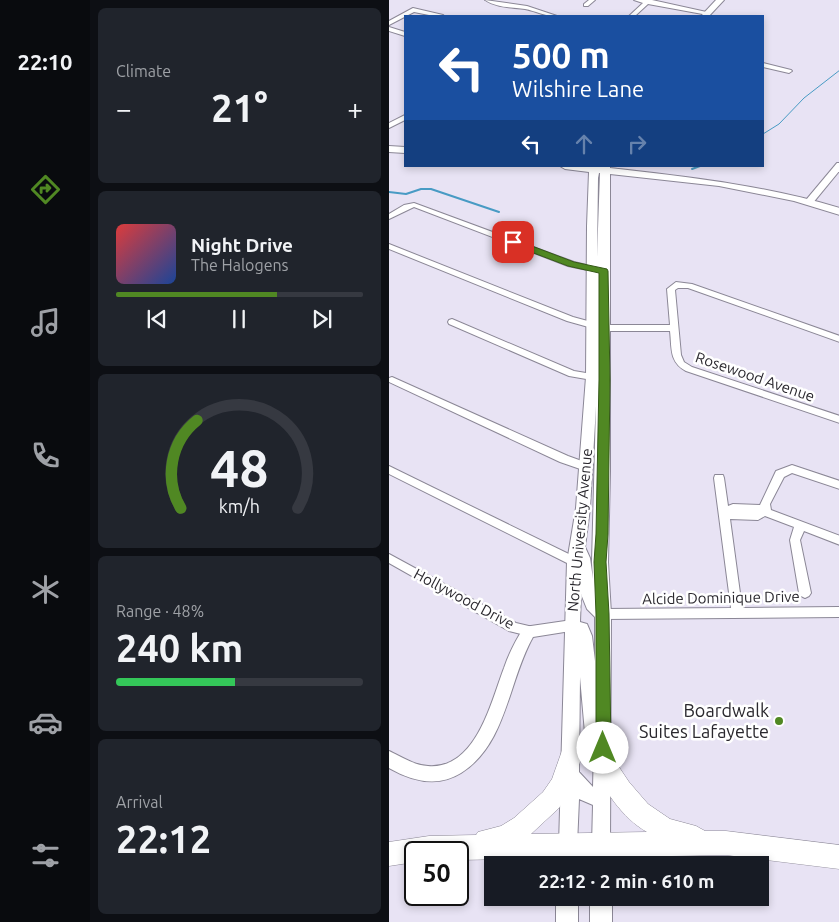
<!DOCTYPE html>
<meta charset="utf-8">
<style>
body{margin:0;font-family:Ubuntu,sans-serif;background:#20242c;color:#f1f3f6;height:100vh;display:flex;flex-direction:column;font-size:19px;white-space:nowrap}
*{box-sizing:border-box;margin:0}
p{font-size:16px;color:#9ea1a6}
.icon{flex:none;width:28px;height:28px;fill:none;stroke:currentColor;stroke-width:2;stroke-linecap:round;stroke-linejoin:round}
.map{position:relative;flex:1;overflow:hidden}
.side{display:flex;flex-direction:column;gap:8px;padding:8px;background:#0d0f14;width:299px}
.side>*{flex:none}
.top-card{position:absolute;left:15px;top:15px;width:360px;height:152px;border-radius:0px;box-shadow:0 2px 8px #0003;background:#1a4fa0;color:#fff;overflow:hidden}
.speed{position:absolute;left:15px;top:841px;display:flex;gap:10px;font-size:25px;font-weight:700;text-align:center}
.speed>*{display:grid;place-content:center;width:65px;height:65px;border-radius:50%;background:#171b24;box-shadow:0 2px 8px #0003;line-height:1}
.speed .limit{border:2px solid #111;border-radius:8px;background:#fff;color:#111}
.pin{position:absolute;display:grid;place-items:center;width:42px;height:42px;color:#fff;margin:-21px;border-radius:10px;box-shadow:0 2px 8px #0006}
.me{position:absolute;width:55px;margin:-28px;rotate:0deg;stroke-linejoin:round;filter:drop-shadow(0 0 4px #0008)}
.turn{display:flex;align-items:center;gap:18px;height:105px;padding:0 25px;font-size:22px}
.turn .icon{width:65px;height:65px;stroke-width:2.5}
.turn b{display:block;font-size:35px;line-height:42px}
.lanes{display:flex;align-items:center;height:48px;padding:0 25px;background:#0003;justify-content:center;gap:25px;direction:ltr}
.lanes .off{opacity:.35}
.big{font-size:38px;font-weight:700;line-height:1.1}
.side .tile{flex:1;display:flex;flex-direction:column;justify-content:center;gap:8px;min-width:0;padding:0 18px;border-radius:8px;background:#20242c}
.side .dial{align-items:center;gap:0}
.dial svg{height:130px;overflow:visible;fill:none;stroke:#363941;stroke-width:7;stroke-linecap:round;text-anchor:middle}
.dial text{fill:#f1f3f6;stroke:none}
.song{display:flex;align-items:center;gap:15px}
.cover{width:60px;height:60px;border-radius:8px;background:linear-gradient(135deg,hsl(0 70% 55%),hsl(220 70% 35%))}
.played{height:5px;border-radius:2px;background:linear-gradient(90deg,#508823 65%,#363941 65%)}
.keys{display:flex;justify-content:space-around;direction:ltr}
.heat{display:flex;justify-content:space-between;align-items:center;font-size:28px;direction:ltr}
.charge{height:8px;border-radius:4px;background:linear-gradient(90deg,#34c759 48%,#363941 0)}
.trip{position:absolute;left:95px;top:856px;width:285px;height:50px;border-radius:0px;background:#171b24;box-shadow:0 2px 8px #0003;font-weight:700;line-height:50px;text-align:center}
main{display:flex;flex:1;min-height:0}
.tab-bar{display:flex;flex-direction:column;width:90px;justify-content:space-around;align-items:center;background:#090b0e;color:#9ea1a6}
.tab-bar .icon{width:35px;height:35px}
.tab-bar .active{color:#508823}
.tab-bar b{font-size:22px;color:#f1f3f6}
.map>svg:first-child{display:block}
</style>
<main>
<nav class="tab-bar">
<b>22:10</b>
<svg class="icon active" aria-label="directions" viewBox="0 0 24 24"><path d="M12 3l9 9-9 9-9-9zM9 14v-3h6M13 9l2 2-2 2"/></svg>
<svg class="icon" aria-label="music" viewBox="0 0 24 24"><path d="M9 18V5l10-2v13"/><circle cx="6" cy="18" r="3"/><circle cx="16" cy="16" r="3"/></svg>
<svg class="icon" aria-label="phone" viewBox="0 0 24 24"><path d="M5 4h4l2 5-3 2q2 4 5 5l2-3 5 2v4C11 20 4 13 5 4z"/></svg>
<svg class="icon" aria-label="climate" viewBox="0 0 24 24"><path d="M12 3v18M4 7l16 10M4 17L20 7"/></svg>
<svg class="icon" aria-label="car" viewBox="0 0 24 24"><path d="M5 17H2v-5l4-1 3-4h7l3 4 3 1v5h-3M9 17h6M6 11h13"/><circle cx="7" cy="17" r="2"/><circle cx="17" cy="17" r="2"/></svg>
<svg class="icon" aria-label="filters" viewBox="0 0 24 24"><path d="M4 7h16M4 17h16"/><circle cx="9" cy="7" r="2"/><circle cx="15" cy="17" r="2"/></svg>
</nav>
<section class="side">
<div class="tile"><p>Climate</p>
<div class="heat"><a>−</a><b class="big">21°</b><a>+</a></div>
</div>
<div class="tile">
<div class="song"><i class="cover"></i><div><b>Night Drive</b><p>The Halogens</p></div></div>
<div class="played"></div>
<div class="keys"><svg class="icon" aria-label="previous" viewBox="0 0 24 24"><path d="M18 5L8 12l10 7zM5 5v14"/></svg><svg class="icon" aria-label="pause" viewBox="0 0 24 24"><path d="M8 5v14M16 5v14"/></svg><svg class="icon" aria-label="next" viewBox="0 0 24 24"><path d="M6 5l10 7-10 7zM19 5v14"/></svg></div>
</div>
<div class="tile dial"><svg viewBox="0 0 100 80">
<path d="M14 69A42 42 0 1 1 86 69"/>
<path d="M14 69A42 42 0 0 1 24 15" stroke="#508823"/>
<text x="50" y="56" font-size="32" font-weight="700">48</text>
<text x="50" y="72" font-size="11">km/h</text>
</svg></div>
<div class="tile"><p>Range · 48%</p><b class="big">240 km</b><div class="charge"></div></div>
<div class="tile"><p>Arrival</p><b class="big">22:12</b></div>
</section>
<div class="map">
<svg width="451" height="922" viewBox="0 0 451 922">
<rect width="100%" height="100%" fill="#e8e3f4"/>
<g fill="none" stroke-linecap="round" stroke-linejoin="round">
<polyline stroke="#489bc4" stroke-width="1" points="374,134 390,124 415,98 451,70"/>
<g stroke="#489bc4" stroke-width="2">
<polyline points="303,169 311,166"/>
<polyline points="0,192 17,194 32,189 42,189 110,212"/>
</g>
<g stroke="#8b8796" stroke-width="2">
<g id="minor">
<path d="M96,0L138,6L168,16C157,17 147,11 136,9C122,7 108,8 96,0Z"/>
<polygon points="200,0 206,0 199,6 195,6 195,4"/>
<polygon points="245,0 263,0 322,13 319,15 259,4 246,16 240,16 254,3"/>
<polygon points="24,8 54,15 55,16 45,16 25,12 0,25 0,21"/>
<polygon points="0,27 16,32 16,36 0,31"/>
<polygon points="374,63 402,70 403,71 400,73 374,67"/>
<polygon points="16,115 16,120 0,128 0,123"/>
<polygon points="448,163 451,163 451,170 423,204 417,204 417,200"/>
<polygon points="25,203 185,262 206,267 207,269 203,271 179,266 25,207 0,219 0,214 15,205"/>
<polygon points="0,244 184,317 206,323 207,325 203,328 178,321 0,249"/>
<path d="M287,282L303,284L451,336V342L299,288H289L286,290L292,355L295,362L303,367L451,416V423L297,371C280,362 283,348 281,331H215L211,328L215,325H281L278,289Z"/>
<polygon points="63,319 185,371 203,374 208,377 203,380 180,376 60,324 59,322 60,320"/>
<polygon points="3,377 179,456 201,464 202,467 197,471 171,462 0,382 0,378"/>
<polygon points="403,465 451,481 451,489 403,473 395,477 381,504 382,510 451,536 451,545 415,531 411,540 422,593 420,596 416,598 412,596 410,593 401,540 405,527 376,516 369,520 341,519 353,608 451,607 451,617 214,619 210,617 208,614 210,611 214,609 342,608 325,478 326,475 334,475 335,478 339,506 344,504 371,505 387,471"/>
<polygon points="0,466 190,559 191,562 190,565 186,566 182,565 0,474"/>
<polygon points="0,554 127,623 144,627 146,631 144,635 140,636 120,631 0,563"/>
</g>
</g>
<g stroke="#8b8796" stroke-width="2">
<path id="tertiary" d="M183,620L188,622L190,626L188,630L144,637C119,681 118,744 72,773C48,788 23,781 0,768V751C13,757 24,765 39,766C87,770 102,702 115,668C120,653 127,640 135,627Z"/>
</g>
<g stroke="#8b8796" stroke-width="2">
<g id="secondary">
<polygon points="327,0 335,0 320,16 312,16"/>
<polygon points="0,146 16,147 16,153 0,152"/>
<path d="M171,166H221V168C299,177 375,185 451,208V215L405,201L330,186L221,174V471L219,562L222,614L221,845L219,852L212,854L205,852L203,845L204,805L190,799L188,845L186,852L179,854L172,852L170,845L178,562L187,508L197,377L198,226L200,172L176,169ZM210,173H211L208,257L209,178ZM207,406L203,562L204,579L201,558L196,547L201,508ZM192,594L198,609L206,617V661L203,636L198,624L191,622ZM191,677L196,733L205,748L204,787L190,772Z"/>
</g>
</g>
<g stroke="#8b8796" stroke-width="2">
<g id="primary">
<polygon points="179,835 186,838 189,845 188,865 168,865 169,845 172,838"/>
<polygon points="212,835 219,838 222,845 222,865 202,865 202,845 205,838"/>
<rect x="167" y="898" width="22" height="24"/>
<rect x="201" y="898" width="22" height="24"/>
</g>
</g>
<g stroke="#8b8796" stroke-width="1">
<path id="motorway" d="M182,745L190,748L193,756L180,793L170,808L142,834L258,832C233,818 214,789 203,763L206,755L214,752L222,755L240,782L259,804L281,819L307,826L316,831H337L451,845V869L337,855L69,860V852H26V862L0,866V842L40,836L87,835L89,832L112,826L125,818L154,792L163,779L174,748Z"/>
</g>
<use href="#minor" fill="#fff" fill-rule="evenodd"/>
<use href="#tertiary" fill="#fff" fill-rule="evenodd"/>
<use href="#secondary" fill="#fff" fill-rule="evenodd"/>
<use href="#primary" fill="#fff" fill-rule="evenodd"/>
<use href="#motorway" fill="#fff" fill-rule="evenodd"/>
</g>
<polygon fill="#508823" stroke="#345817" points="121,240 127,240 185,262 218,269 219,271 221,380 219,534 217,562 220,614 222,748 220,753 214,755 209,753 207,748 207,614 205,562 207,534 210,380 210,273 179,266 121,244"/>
<circle fill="#508823" stroke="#fff" stroke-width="2" cx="390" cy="721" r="5"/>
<g text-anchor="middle" stroke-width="5" stroke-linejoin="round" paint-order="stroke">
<g font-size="15" fill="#2a282e" stroke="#fff">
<text transform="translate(366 377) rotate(19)" y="5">Rosewood Avenue</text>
<text transform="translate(191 530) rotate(-85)" y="5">North University Avenue</text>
<text transform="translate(332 598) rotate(-1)" y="5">Alcide Dominique Drive</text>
<text transform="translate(75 599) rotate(28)" y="5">Hollywood Drive</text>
</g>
<g font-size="18" fill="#2a282e" stroke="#fff" text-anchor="end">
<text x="380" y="717">Boardwalk<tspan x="380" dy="21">Suites Lafayette</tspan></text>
</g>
</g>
</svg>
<div class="speed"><div class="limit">50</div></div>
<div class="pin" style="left:124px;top:242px;background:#d93025"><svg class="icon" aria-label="arrive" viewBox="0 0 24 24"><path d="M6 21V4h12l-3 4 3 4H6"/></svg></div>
<svg class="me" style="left:214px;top:748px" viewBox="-20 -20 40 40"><circle r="19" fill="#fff"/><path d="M0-13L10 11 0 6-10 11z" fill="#508823"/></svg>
<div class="trip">22:12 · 2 min · 610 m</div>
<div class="top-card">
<div class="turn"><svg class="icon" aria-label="left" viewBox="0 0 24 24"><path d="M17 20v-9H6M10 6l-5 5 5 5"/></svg><div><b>500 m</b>Wilshire Lane</div></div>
<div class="lanes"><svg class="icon" aria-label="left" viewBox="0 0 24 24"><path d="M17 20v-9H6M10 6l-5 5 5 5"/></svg><svg class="icon off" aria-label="ahead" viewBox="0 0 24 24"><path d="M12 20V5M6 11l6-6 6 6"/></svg><svg class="icon off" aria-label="right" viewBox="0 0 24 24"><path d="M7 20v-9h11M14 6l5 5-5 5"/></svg></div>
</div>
</div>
</main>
